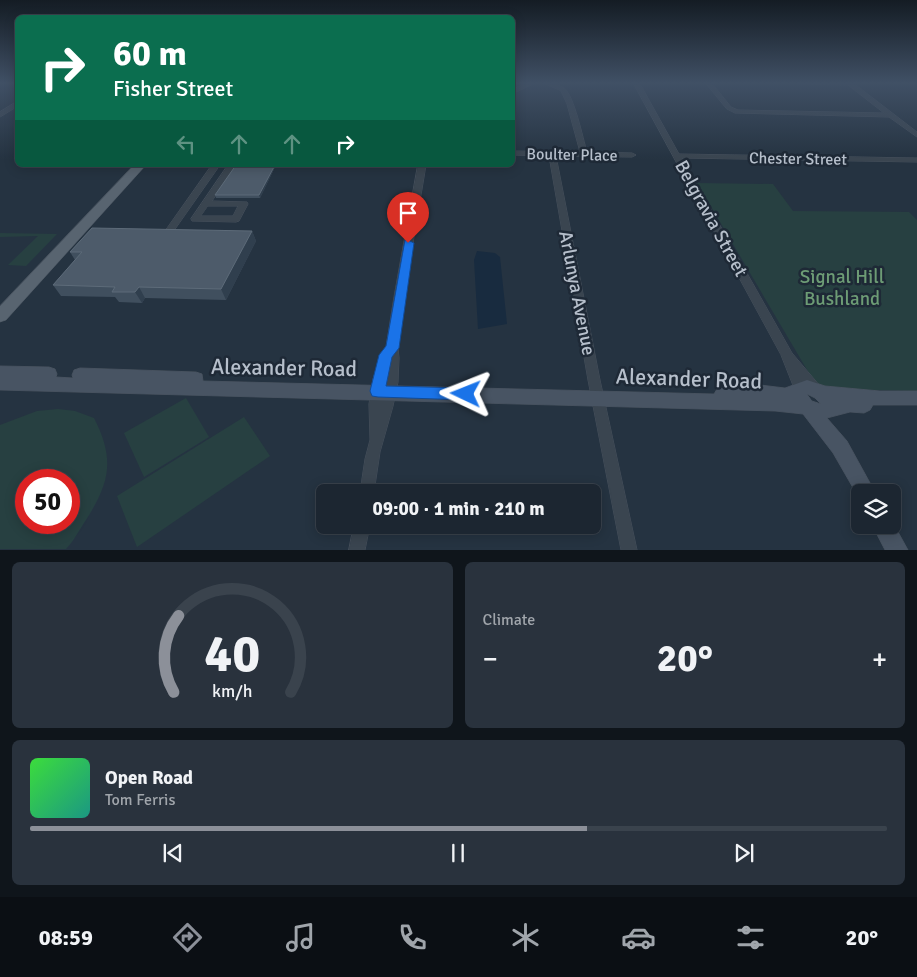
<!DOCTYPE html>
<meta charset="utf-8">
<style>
body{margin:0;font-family:Signika,sans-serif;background:#29323d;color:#f1f3f6;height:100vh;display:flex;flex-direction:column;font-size:19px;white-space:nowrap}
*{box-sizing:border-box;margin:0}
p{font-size:16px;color:#a0a5ab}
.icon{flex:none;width:28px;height:28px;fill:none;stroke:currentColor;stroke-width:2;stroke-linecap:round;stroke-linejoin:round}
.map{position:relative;height:550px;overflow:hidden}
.panel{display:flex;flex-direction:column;gap:12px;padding:12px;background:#0f151b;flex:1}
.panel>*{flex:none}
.guide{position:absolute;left:15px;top:15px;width:500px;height:152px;border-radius:8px;box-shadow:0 2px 12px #0003,0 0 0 1px #3a434d;background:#0b6e4f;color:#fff;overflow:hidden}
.tools{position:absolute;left:851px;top:484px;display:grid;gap:10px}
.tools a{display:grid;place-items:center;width:50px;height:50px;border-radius:8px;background:#1c2631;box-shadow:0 2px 12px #0003,0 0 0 1px #3a434d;font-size:25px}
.speed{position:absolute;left:15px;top:469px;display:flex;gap:10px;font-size:25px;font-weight:700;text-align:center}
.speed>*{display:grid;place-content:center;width:65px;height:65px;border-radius:50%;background:#1c2631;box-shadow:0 2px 12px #0003,0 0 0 1px #3a434d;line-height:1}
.speed .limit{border:8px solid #d22;background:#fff;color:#111}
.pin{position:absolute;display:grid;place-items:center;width:42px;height:42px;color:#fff;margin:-51px -21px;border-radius:50% 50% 50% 0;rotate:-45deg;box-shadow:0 0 5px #0007}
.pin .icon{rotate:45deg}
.me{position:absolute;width:55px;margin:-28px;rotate:272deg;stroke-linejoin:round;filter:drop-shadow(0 0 4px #0008)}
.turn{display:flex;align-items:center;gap:18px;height:105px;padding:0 15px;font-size:22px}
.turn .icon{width:65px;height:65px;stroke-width:2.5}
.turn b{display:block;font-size:35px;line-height:42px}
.lanes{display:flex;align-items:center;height:48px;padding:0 15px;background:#0003;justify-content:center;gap:25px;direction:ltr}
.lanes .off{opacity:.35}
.big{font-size:38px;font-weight:700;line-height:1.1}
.panel .card{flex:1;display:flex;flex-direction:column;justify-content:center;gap:8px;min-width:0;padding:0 18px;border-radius:8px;background:#29323d}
.panel .dial{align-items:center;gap:0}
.dial svg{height:130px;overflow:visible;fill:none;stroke:#3a434d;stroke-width:7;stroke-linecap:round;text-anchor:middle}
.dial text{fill:#f1f3f6;stroke:none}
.song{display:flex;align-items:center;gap:15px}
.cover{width:60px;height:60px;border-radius:8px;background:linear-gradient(135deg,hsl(120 70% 55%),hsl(170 70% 35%))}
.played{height:5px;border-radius:2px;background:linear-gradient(90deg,#8c9099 65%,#3a434d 65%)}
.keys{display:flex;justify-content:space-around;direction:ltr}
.heat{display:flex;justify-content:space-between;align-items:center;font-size:28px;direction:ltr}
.panel .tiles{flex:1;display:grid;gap:12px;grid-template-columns:1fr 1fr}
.card:last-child{grid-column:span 2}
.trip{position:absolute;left:316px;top:484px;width:285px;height:50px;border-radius:8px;background:#1c2631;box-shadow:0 2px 12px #0003,0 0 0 1px #3a434d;font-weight:700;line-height:50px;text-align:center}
.tabs{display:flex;height:80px;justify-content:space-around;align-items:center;background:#0b0f14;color:#a0a5ab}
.tabs .icon{width:35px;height:35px}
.tabs .selected{color:#8c9099}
.tabs b{font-size:22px;color:#f1f3f6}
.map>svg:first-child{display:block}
</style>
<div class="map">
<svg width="917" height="550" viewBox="0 0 917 550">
<rect width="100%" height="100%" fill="#253341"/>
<g fill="#274041" fill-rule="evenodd">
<polygon points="697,183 773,184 793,211 909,212 917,220 917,391 827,389 813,380"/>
<polygon points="0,233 57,234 26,266 8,265 38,236 0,237"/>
<polygon points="186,398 209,437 144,477 124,433"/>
<path d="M58,409L75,411L94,418C115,459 110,482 86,520C79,530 74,541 66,549H0V425L37,411ZM26,480H69V522H26Z"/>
<polygon points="244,417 270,456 137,547 117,496"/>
</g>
<polygon fill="#182b3f" points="477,251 495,253 500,257 507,324 478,329 474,260"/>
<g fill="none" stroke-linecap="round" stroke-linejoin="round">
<g stroke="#46505c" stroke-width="1">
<g id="street">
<polygon points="529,82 537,82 512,94 512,90"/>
<path d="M541,82C549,82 557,84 564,88C574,95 583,139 587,152L632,153L636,155L632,157L556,156L600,380L637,550H621L588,380L549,156L512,155V151L580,152L567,104L561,91Z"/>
<path d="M633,82H639L679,154L917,158V162L682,158L792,353L820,386L822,390L820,394C812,397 809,391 805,385L806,389L804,393L800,394L796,393L781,355Z"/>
<polygon points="705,82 711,82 731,107 738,110 884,113 848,85 798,84 795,82 852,82 917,132 917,137 889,117 735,113 727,109"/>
<polygon points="18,101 18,106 0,117 0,112"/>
<polygon points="212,165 220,165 173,232 167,232 165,230 167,228"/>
<path d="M228,165H236L212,201L247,202L248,204L239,221L236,222L192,221L191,219ZM208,206H238L233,216H201Z"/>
<polygon points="418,165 426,165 404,297 398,348 399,358 398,382 393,406 380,452 374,492 360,492 365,459 370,440 369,404 373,379 380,357 386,347 394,297"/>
<polygon points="354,525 370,525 365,550 349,550"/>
</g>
</g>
<g stroke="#46505c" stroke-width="1">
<g id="secondary">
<path d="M0,366L49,367L55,369L57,374L56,377L73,378L72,375L74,370L80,368L196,372L202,374L203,381L714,394L717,389L752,384L785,388L807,380L825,386L880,391H917V405H873L870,410L864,413L850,412L827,418L847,441L875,492H860V500L833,453L803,414L775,411L0,390ZM807,394L815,398L821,404L812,401Z"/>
<polygon points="892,521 908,550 885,550 872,525 892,525"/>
</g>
</g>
<g stroke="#46505c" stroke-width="1">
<polygon id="primary" points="134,165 146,165 6,320 0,322 0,306"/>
</g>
<use href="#street" fill="#3a4550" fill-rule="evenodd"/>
<use href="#secondary" fill="#485463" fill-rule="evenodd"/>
<use href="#primary" fill="#586470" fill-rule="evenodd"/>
</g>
<g fill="#404f5e">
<polygon points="276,165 260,198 216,198 215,195"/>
<polygon points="252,231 256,241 226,300 145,298 142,303 119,302 115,297 61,296 53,285 75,260 70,252"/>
</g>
<g fill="#303f4e">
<polygon points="275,165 276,165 260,198 259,195"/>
<polygon points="252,231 256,241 226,300 221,289"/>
<polygon points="139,287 145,298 142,303 135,292"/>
</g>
<g fill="#4d5b6a" stroke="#5d6b79">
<polygon points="236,165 275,165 259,195 215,195"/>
<polygon points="92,228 252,231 221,289 139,287 135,292 112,292 115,287 53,285 82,252 70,252"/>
</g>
<linearGradient id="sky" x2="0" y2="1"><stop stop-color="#141c24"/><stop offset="0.52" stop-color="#405065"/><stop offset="1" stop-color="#405065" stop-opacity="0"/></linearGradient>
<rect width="917" height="159" fill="url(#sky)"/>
<polygon fill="#1a73e8" stroke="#114b97" points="405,240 408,240 414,243 399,348 392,357 386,386 466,388 471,390 473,394 471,398 466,400 378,397 372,396 370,391 379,355 386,346"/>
<g text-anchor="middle" stroke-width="5" stroke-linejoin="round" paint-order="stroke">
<g font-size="16" fill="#b6bfcb" stroke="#1e2936">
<text transform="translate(572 154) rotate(1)" y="6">Boulter Place</text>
<text transform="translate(798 158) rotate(1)" y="6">Chester Street</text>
</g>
<g font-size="19" fill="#b6bfcb" stroke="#1e2936">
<text transform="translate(712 218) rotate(61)" y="7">Belgravia Street</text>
<text transform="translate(578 293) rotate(79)" y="7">Arlunya Avenue</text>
</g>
<g font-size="19" fill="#6d9c75" stroke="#1e2936">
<text x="842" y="283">Signal Hill<tspan x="842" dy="22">Bushland</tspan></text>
</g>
<g font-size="22" fill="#b6bfcb" stroke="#1e2936">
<text transform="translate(284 367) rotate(1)" y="8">Alexander Road</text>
<text transform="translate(689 378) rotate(2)" y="8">Alexander Road</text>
</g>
</g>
</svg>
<div class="tools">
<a><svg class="icon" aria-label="layers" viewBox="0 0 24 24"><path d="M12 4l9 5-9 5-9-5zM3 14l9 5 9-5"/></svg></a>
</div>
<div class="speed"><div class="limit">50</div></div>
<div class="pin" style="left:408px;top:243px;background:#d93025"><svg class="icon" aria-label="arrive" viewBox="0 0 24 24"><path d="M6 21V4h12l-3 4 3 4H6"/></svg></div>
<svg class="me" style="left:466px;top:394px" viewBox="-20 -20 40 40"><path d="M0-17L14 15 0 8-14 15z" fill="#1a73e8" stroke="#fff" stroke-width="4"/></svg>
<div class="trip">09:00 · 1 min · 210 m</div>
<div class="guide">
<div class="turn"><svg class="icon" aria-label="right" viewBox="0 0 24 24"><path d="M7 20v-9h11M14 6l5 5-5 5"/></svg><div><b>60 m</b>Fisher Street</div></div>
<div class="lanes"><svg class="icon off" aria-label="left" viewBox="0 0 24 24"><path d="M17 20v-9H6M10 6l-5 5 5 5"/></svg><svg class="icon off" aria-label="ahead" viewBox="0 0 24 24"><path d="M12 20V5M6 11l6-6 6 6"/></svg><svg class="icon off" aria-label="ahead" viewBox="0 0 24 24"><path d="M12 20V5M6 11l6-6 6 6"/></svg><svg class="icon" aria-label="right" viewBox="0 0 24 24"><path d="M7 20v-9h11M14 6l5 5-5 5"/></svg></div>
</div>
</div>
<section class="panel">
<div class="tiles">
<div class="card dial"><svg viewBox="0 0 100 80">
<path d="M14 69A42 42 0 1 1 86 69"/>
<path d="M14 69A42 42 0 0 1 17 22" stroke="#8c9099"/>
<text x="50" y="56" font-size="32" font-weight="700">40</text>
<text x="50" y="72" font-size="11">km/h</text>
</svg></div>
<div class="card"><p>Climate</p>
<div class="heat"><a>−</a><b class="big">20°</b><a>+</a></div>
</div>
<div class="card">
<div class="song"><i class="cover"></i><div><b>Open Road</b><p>Tom Ferris</p></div></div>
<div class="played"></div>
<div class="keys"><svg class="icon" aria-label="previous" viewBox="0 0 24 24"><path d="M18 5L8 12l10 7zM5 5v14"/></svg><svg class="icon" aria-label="pause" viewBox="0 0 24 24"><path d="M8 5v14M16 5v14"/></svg><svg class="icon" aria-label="next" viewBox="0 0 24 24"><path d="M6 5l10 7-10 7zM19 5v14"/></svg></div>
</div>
</div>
</section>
<nav class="tabs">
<b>08:59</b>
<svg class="icon selected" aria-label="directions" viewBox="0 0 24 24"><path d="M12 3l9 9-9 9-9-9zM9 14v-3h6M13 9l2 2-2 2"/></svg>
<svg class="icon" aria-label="music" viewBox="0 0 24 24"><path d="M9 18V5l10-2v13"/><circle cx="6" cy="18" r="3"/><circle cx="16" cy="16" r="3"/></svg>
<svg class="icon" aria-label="phone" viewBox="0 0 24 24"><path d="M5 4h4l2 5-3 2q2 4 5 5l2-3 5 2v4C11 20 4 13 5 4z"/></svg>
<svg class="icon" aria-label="climate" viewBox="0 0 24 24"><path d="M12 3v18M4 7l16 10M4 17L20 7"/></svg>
<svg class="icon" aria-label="car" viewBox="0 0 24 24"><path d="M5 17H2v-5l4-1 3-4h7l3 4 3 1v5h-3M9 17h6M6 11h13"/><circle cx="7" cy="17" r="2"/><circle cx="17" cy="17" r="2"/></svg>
<svg class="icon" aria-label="filters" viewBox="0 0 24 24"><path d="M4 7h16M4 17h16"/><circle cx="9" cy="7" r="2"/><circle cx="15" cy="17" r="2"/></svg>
<b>20°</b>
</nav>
